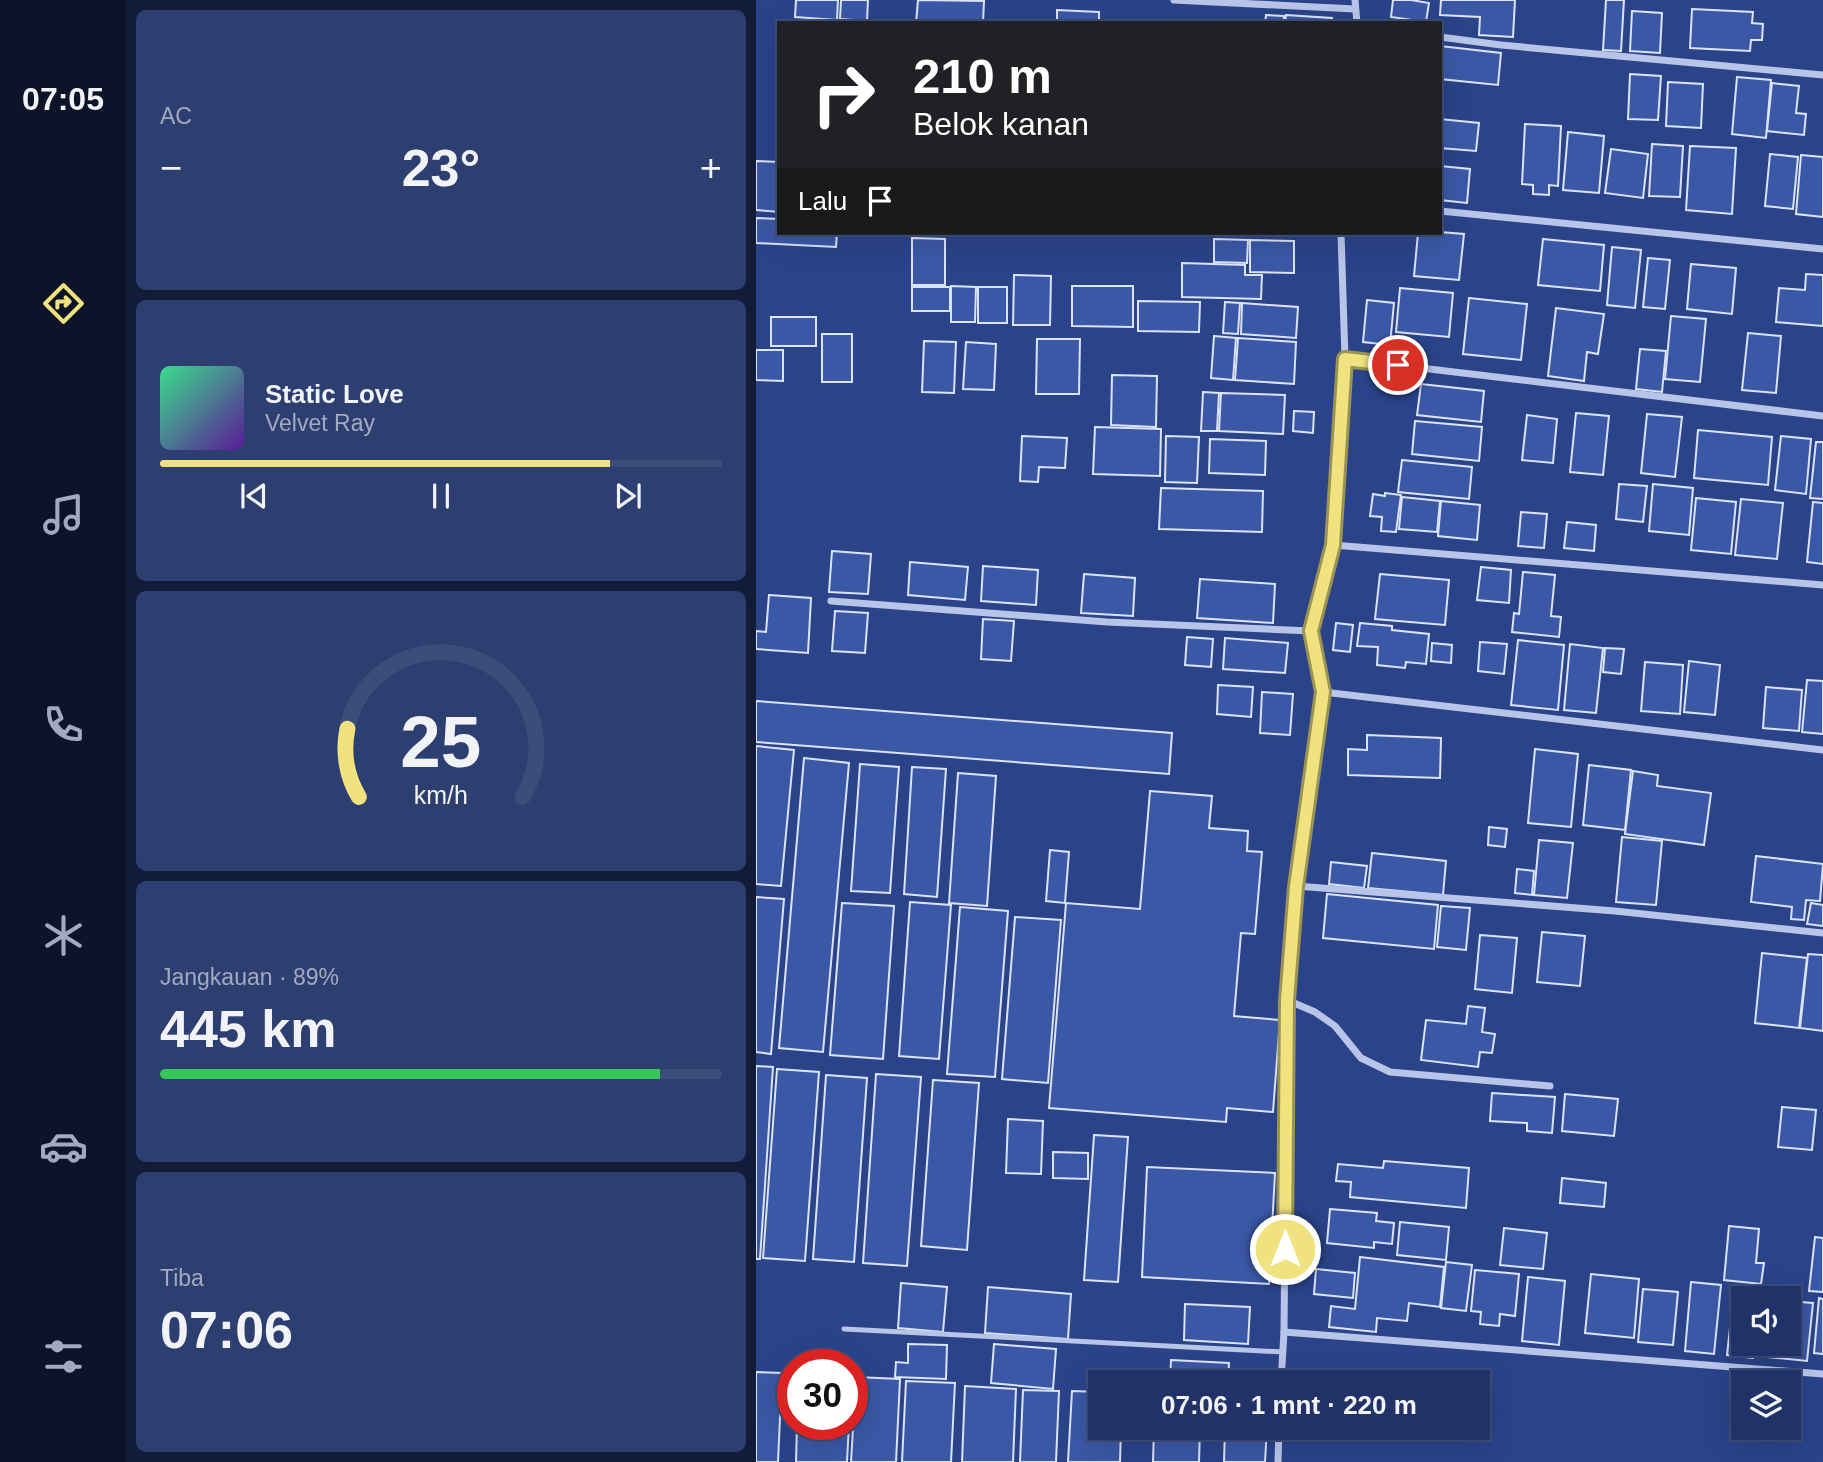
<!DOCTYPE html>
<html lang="id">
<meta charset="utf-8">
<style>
body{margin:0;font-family:Helvetica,sans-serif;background:#2d3e70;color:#f1f3f6;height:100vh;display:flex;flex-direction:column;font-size:26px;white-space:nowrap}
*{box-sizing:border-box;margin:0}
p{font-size:23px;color:#a2aac0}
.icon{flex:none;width:38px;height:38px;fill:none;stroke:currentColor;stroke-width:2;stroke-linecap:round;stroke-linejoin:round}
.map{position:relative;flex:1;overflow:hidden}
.side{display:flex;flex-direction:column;gap:10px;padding:10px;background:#121c39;width:630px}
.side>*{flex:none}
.hud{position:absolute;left:21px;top:21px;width:665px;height:214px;border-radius:0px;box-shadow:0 7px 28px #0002,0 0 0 2px #3d4d7b;background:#202124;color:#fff;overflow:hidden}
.tools{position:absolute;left:975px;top:1286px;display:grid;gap:14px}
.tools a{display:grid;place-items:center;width:70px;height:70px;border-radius:0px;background:#203267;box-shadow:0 7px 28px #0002,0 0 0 2px #3d4d7b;font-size:35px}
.speed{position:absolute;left:21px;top:1349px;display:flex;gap:14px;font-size:35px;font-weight:700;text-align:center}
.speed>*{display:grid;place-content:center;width:91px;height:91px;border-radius:50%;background:#203267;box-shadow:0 7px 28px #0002,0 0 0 2px #3d4d7b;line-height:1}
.speed .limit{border:10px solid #d22;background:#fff;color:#111}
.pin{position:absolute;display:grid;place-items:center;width:60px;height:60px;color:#fff;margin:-30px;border:4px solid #fff;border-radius:50%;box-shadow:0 2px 7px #0007}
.me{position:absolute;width:77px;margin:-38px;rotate:0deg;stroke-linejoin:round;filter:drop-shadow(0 0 5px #0008)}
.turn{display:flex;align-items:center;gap:24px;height:147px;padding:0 21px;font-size:32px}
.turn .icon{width:91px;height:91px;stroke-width:2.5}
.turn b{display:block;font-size:49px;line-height:60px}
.then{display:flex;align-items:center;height:66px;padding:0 21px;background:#0003;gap:14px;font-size:26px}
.big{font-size:52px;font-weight:700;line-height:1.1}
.side .widget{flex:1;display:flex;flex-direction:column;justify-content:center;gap:10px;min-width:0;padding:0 24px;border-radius:10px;background:#2d3e70}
.side .dial{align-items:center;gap:0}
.dial svg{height:182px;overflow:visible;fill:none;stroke:#3d4d7b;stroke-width:7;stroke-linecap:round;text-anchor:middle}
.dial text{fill:#f1f3f6;stroke:none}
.song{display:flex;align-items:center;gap:21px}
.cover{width:84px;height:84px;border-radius:10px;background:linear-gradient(135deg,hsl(150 70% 55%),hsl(270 70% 35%))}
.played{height:7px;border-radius:4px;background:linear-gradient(90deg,#efe27f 80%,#3d4d7b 80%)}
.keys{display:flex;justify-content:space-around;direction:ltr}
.heat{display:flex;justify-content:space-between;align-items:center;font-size:38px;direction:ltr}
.charge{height:10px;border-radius:5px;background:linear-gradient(90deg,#34c759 89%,#3d4d7b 0)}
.trip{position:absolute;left:332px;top:1370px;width:402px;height:70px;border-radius:0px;background:#203267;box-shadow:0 7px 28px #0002,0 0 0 2px #3d4d7b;font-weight:700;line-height:70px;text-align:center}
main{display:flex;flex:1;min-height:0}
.menu{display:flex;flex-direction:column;width:126px;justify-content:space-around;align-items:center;background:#0d1429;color:#a2aac0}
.menu .icon{width:49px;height:49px}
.menu .selected{color:#efe27f}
.menu b{font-size:32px;color:#f1f3f6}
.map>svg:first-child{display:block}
</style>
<main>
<nav class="menu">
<b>07:05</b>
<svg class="icon selected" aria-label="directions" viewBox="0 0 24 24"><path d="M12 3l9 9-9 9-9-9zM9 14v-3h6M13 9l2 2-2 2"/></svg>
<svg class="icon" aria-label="music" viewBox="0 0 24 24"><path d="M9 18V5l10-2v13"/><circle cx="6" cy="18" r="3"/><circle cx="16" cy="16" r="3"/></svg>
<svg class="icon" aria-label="phone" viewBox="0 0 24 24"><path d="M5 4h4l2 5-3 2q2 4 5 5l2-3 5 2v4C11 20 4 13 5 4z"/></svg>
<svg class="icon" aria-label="climate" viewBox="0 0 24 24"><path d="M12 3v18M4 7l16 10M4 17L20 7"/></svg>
<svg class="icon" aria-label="car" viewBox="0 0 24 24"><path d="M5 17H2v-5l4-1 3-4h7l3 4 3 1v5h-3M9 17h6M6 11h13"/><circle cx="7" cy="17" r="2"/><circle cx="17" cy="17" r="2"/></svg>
<svg class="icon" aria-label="filters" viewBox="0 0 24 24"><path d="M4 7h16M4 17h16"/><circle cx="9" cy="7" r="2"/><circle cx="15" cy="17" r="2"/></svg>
</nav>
<section class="side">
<div class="widget"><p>AC</p>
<div class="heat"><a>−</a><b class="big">23°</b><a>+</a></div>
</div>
<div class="widget">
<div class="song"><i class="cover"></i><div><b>Static Love</b><p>Velvet Ray</p></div></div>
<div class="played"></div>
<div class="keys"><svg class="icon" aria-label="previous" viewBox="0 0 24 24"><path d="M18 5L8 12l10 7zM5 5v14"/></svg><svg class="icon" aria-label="pause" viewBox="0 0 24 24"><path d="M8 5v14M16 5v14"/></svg><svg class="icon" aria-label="next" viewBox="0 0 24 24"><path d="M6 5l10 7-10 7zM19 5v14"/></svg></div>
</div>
<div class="widget dial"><svg viewBox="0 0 100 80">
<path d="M14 69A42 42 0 1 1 86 69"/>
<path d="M14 69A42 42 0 0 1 9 39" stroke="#efe27f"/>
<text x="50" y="56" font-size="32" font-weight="700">25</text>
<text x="50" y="72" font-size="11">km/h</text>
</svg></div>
<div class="widget"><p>Jangkauan · 89%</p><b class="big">445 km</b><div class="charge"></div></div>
<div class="widget"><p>Tiba</p><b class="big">07:06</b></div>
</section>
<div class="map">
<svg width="1067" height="1462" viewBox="0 0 1067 1462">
<rect width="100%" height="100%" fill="#2a4389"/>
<g fill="#3b58a6" stroke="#dbe3f7" stroke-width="2">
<polygon points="40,0 82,0 81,20 39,17"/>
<polygon points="85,0 112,0 111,21 84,19"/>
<polygon points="162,0 228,1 227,23 160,23"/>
<polygon points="637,0 655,0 673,3 670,22 635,17"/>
<polygon points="685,0 759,0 757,37 723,35 724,17 684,15"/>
<polygon points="850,0 868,0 865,51 847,50"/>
<polygon points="936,9 997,12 996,23 1007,24 1006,40 995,40 994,51 934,48"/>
<polygon points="301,10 343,12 343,23 301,23"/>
<polygon points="876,11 906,13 904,53 874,51"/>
<polygon points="510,15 528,16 528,23 509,23"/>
<polygon points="530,15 576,18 576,23 529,23"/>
<polygon points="684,46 745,53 742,85 684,79"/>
<polygon points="874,74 905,76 902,120 872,119"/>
<polygon points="981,77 1015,80 1010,138 976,134"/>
<polygon points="912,82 947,84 945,128 910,126"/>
<polygon points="1016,83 1043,86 1040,113 1050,114 1048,135 1011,131"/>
<polygon points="684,119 723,123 720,151 684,148"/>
<polygon points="769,124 805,126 802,186 793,185 793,195 777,194 777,185 766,184"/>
<polygon points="812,132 848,136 843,193 807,190"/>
<polygon points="896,144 927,146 924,197 893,196"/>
<polygon points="934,146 980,148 976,214 930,210"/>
<polygon points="855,149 892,154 887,198 849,193"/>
<polygon points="1014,154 1042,157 1037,209 1009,206"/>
<polygon points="1045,155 1067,157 1067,217 1040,214"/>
<polygon points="0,161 23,162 23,212 0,210"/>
<polygon points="684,166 714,169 711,203 684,200"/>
<polygon points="0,218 23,219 23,233 81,233 80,247 0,243"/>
<polygon points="684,232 708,234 703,280 658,276 662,233"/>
<polygon points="156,238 189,239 189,285 156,285"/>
<polygon points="458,239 492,240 491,263 458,262"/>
<polygon points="787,239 848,245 844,291 782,285"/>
<polygon points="494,240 538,241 538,273 494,272"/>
<polygon points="856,247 885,250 879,308 851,305"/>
<polygon points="892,258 914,260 909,309 887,307"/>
<polygon points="426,263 489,265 489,275 506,275 505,299 426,297"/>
<polygon points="935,264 980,268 976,314 931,309"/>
<polygon points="1050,274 1067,275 1067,326 1020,322 1023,288 1049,290"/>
<polygon points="258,275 295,276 294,325 257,325"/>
<polygon points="195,286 220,287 219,322 195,322"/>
<polygon points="316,286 377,286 377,327 316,326"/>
<rect x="156" y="287" width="38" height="24"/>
<rect x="222" y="287" width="29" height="36"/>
<polygon points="644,288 697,293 693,337 640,332"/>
<polygon points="713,298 771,304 765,360 707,354"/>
<polygon points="611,300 638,303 634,345 607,342"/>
<polygon points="382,301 444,302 443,332 382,331"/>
<polygon points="469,302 484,303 482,334 467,333"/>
<polygon points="486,303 542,307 540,338 485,334"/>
<polygon points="800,308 848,314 842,354 831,352 828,381 792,376"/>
<polygon points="915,316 950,319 944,382 909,379"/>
<rect x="15" y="317" width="45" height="29"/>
<polygon points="992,333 1025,336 1020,393 986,390"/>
<rect x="66" y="334" width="30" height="48"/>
<polygon points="458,336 480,338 477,380 455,378"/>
<polygon points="482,338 540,342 538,384 479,380"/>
<polygon points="281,339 324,339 323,394 280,394"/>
<polygon points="168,341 200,342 198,393 166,392"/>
<polygon points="210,342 240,344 238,390 207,389"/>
<polygon points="884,349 910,351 906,392 880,389"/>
<polygon points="0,350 27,350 27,381 0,380"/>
<polygon points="356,375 401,376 400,427 355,425"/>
<polygon points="665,384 728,391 725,422 661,415"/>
<polygon points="447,392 463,393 461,431 445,431"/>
<polygon points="465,393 529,395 527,434 463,431"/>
<polygon points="538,411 558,412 557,433 537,431"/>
<polygon points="820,413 853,416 847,475 814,472"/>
<polygon points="891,414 926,417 919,477 885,473"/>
<polygon points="771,415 801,419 797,463 766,460"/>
<polygon points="659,421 726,427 723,461 656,454"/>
<polygon points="339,427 405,429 404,476 337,474"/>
<polygon points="942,430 1016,437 1012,485 938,478"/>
<polygon points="266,436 311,438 309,468 283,467 282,482 264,481"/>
<polygon points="410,436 443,437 441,483 409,482"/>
<polygon points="1025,436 1055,439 1050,494 1019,490"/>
<polygon points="454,439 510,441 509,475 453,473"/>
<polygon points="1060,442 1067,442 1067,499 1054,498"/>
<polygon points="646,460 716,467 713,499 642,492"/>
<polygon points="863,484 891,486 887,522 860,519"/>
<polygon points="897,484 937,488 933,535 893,531"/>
<polygon points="405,488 507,491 506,532 403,529"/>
<polygon points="629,493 645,495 640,532 625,531 626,517 614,516 617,494 629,496"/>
<polygon points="646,497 684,501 681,532 643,529"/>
<polygon points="940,498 980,502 975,554 935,550"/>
<polygon points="985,499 1027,503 1021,559 979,555"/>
<polygon points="685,501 724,505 721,540 682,536"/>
<polygon points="1057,502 1067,503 1067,564 1051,562"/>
<polygon points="765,512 791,514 788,548 762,546"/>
<polygon points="811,522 840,525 838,551 808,548"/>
<polygon points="76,551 115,554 112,594 73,592"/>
<polygon points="154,562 212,567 209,600 152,595"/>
<polygon points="227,566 282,570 280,605 225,601"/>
<polygon points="725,567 755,570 753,603 721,600"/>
<polygon points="767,572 799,575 795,616 805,617 803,637 756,632 758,613 763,614"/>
<polygon points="328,574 379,578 377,616 325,613"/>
<polygon points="624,574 693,580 689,625 619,619"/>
<polygon points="444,579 519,584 517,623 441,618"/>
<polygon points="13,595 55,598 52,653 0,649 0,631 10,632"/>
<polygon points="79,611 112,613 109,653 76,651"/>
<polygon points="227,619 258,621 255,661 225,659"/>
<polygon points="580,623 597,625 594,652 577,650"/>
<polygon points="604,623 636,626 636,630 673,634 670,664 650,662 649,668 621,665 622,647 601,646"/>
<polygon points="431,637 457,639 455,667 429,665"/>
<polygon points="469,638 532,643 529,673 467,669"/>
<polygon points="762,640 808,645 802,710 755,705"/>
<polygon points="724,642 751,644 748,674 722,671"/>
<polygon points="676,643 696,645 695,663 675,661"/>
<polygon points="814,644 847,648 840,713 808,710"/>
<polygon points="849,648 868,649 865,674 847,672"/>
<polygon points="933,661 964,665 959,715 928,712"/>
<polygon points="889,662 927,665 924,714 885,711"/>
<polygon points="1051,680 1067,681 1067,734 1046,732"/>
<polygon points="462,685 497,687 495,717 461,714"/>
<polygon points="1010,687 1046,690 1043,731 1007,728"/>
<polygon points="506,692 537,694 534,735 504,733"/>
<polygon points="0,701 416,733 413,774 0,742"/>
<polygon points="611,735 685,738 684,778 592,775 592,749 611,750"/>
<polygon points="0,746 38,750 25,886 0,884"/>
<polygon points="779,749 822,754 815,827 772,823"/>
<polygon points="48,758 93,763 67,1052 23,1048"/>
<polygon points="104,764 143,767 134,893 95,891"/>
<polygon points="833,765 875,770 869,830 827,825"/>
<polygon points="156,767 190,769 181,897 148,894"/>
<polygon points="877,771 902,775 901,786 955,793 948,845 869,834"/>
<polygon points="202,773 240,776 231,906 193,903"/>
<polygon points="394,791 456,796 453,828 492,831 491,851 506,852 499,934 485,933 478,1016 524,1020 517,1112 471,1108 470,1122 293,1108 310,903 384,909"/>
<polygon points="733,827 751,829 749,847 732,845"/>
<polygon points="866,837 906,841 900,905 860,902"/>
<polygon points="783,840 817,843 811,898 778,895"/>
<polygon points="294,850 313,852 309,903 290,901"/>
<polygon points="616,853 690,861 687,895 612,888"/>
<polygon points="1000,856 1067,864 1064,901 1050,900 1048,920 1035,919 1036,907 995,902"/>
<polygon points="575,862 611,866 608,888 573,884"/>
<polygon points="761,869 778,871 776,895 759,893"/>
<polygon points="571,894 682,905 678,949 567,938"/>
<polygon points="0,897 28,899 15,1054 0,1052"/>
<polygon points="154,902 195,905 183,1059 143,1056"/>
<polygon points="86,903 138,906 127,1059 74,1055"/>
<polygon points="1055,903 1067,905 1067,926 1051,924"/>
<polygon points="685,906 714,908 710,950 681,947"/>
<polygon points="204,907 252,911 239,1077 191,1074"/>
<polygon points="259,917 305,920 292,1083 246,1079"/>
<polygon points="786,932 829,936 824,986 781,982"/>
<polygon points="724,935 761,938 756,993 719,989"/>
<polygon points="1006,953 1051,958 1043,1028 999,1023"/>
<polygon points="1052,954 1067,955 1067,1031 1044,1028"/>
<polygon points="712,1006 729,1008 726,1032 739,1034 736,1053 724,1052 722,1067 665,1060 670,1020 710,1024"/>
<polygon points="0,1066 17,1067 4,1259 0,1259"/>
<polygon points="21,1069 63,1072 49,1261 7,1258"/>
<polygon points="120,1074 165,1077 151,1266 107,1263"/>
<polygon points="70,1075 111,1078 98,1262 57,1259"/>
<polygon points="177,1080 223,1083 211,1250 165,1246"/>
<polygon points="736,1093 799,1097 796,1133 771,1131 771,1123 734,1121"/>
<polygon points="809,1094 862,1099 858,1136 806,1131"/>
<polygon points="1026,1107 1060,1110 1056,1150 1022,1147"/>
<polygon points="252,1119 287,1121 285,1174 250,1173"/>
<polygon points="338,1135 372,1137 362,1282 328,1280"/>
<polygon points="297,1152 332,1153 332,1179 297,1178"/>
<polygon points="628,1161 713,1168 710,1208 594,1197 595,1182 580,1181 582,1164 627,1168"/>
<polygon points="391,1167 519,1173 513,1284 386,1277"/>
<polygon points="806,1178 850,1183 848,1207 804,1203"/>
<polygon points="574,1209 621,1213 620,1221 638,1223 636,1244 618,1242 618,1248 571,1243"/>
<polygon points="644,1222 693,1227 690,1260 641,1255"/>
<polygon points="973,1226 1003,1229 1000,1263 1008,1263 1005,1284 968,1280"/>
<polygon points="748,1228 791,1233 787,1269 744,1265"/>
<polygon points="1059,1237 1067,1238 1067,1292 1053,1291"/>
<polygon points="604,1257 688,1267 684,1307 653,1303 651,1321 621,1318 620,1332 573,1327 575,1306 599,1309"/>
<polygon points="690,1262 716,1265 710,1311 685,1308"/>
<polygon points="560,1269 599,1273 597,1298 558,1294"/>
<polygon points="719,1270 763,1274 759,1316 744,1314 743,1326 724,1324 725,1312 715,1311"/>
<polygon points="835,1274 883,1279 878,1338 829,1333"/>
<polygon points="772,1277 809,1281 803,1345 766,1341"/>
<polygon points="935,1282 965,1285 958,1354 929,1351"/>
<polygon points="145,1283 191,1287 187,1332 142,1328"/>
<polygon points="232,1287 315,1294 312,1339 229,1333"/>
<polygon points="887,1289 922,1292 917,1345 882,1342"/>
<polygon points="978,1291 1003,1294 1003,1298 987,1298 987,1344 998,1344 997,1358 971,1355"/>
<polygon points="1063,1298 1067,1299 1067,1354 1058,1353"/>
<polygon points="1032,1301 1057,1303 1051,1361 1012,1357 1014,1344 1032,1344"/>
<polygon points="429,1304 494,1307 492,1344 428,1340"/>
<polygon points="152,1344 191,1345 190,1379 139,1377 140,1362 152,1363"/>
<polygon points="238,1344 300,1349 297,1389 235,1383"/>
<polygon points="415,1360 473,1363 472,1382 414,1382"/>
<polygon points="570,1371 588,1372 588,1382 569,1382"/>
<polygon points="0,1372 26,1373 22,1462 0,1462"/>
<polygon points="100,1377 144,1379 140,1462 95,1462"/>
<polygon points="150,1381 199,1383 195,1462 146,1462"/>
<polygon points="209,1386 260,1389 257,1462 206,1462"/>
<polygon points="267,1390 303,1391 300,1462 264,1462"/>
<polygon points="316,1391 345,1392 345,1428 365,1428 364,1462 312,1462"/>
<polygon points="41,1424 93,1424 91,1462 40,1462"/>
<polygon points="398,1428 444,1428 443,1462 397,1462"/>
<polygon points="469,1428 511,1428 509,1462 468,1462"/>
</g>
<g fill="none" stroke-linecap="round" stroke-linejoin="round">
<polyline stroke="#b8c5e9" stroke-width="5" points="88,1329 527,1352"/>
<g stroke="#b8c5e9" stroke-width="7">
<polyline points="418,0 599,9"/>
<polyline points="599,0 601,23"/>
<polyline points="684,37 745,45 1067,75"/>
<polyline points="684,211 1067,249"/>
<polyline points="589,359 1067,416"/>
<polyline points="577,545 1067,585"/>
<polyline points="75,601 351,622 555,631"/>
<polyline points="567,692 1067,750"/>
<polyline points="540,886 859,911 1067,933"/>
<polyline points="531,1000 559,1012 579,1026 605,1058 634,1072 794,1086"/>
<polyline points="528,1332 1067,1374"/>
<polyline points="525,1382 528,1332 531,1000 540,886 567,692 555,631 577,545 589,359 585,233"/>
<polyline points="522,1462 523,1428"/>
</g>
</g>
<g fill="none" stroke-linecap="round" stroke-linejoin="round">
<g stroke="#9b9353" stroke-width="18">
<polyline id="route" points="529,1249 531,1000 540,887 567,692 555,631 577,545 589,359 642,365"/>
</g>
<use href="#route" stroke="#efe27f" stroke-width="12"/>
</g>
</svg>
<div class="tools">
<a><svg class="icon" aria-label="sound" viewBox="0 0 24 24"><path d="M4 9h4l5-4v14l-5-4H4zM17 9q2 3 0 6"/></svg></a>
<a><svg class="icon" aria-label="layers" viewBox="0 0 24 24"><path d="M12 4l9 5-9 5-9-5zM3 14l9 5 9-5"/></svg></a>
</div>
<div class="speed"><div class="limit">30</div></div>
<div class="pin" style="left:642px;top:365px;background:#d93025"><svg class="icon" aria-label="arrive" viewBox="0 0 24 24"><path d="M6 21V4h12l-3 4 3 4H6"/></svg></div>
<svg class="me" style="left:529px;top:1249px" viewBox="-20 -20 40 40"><circle r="17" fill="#efe27f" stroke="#fff" stroke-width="3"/><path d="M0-11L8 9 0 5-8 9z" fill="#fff"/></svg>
<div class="trip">07:06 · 1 mnt · 220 m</div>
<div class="hud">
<div class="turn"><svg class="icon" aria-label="right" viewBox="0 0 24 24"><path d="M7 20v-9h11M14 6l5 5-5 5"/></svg><div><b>210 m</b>Belok kanan</div></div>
<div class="then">Lalu<svg class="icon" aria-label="arrive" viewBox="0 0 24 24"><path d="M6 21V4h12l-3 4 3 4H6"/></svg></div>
</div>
</div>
</main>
